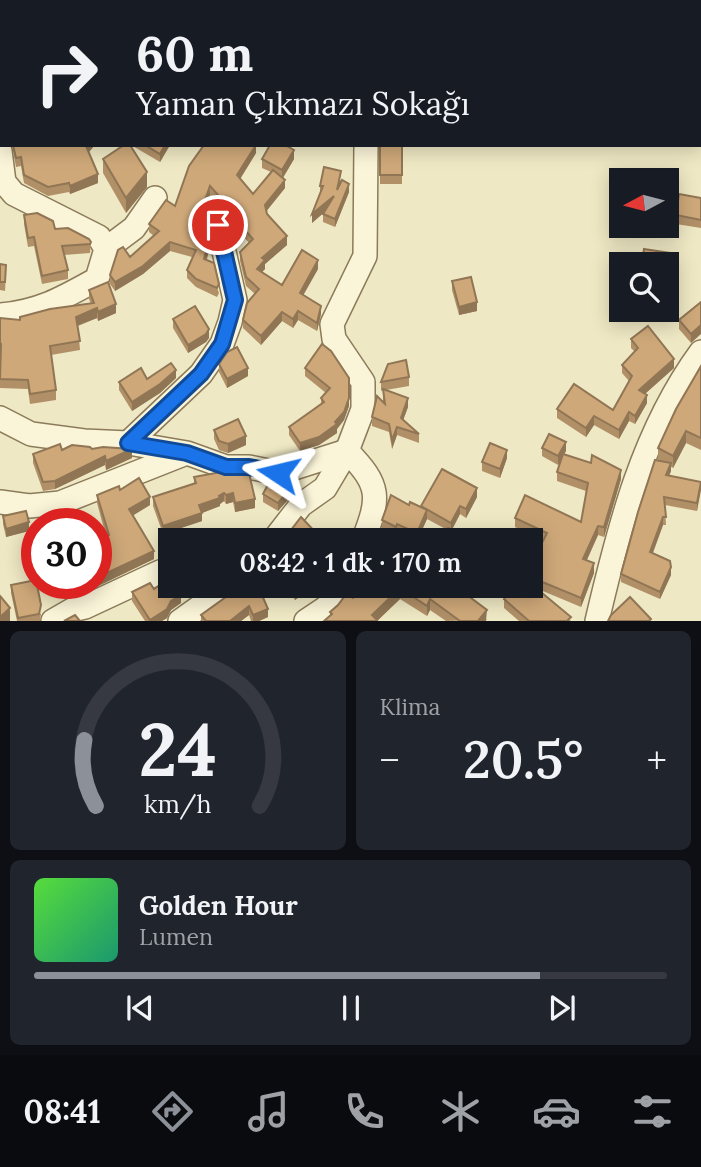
<!DOCTYPE html>
<html lang="tr">
<meta charset="utf-8">
<style>
body{margin:0;font-family:Lora,serif;background:#20242c;color:#f1f3f6;height:100vh;display:flex;flex-direction:column;font-size:26px;white-space:nowrap}
*{box-sizing:border-box;margin:0}
p{font-size:23px;color:#9ea1a6}
.icon{flex:none;width:38px;height:38px;fill:none;stroke:currentColor;stroke-width:2;stroke-linecap:round;stroke-linejoin:round}
.map{position:relative;height:621px;overflow:hidden}
.panel{display:flex;flex-direction:column;gap:10px;padding:10px;background:#0d0f14;flex:1}
.panel>*{flex:none}
.top-card{position:absolute;left:0px;top:0px;width:702px;height:147px;box-shadow:0 4px 18px #0003;background:#171b24;color:#f1f3f6;overflow:hidden}
.needle{width:46px;rotate:263deg}
.controls{position:absolute;left:609px;top:168px;display:grid;gap:14px}
.controls a{display:grid;place-items:center;width:70px;height:70px;border-radius:0px;background:#171b24;box-shadow:0 4px 18px #0003;font-size:35px}
.speed{position:absolute;left:21px;top:508px;display:flex;gap:14px;font-size:35px;font-weight:700;text-align:center}
.speed>*{display:grid;place-content:center;width:91px;height:91px;border-radius:50%;background:#171b24;box-shadow:0 4px 18px #0003;line-height:1}
.speed .limit{border:10px solid #d22;background:#fff;color:#111}
.pin{position:absolute;display:grid;place-items:center;width:60px;height:60px;color:#fff;margin:-30px;border:4px solid #fff;border-radius:50%;box-shadow:0 2px 7px #0007}
.me{position:absolute;width:77px;margin:-38px;rotate:280deg;stroke-linejoin:round;filter:drop-shadow(0 0 5px #0008)}
.turn{display:flex;align-items:center;gap:24px;height:147px;padding:0 21px;font-size:32px}
.turn .icon{width:91px;height:91px;stroke-width:2.5}
.turn b{display:block;font-size:49px;line-height:60px}
.big{font-size:52px;font-weight:600;line-height:1.1}
.panel .card{flex:1;display:flex;flex-direction:column;justify-content:center;gap:10px;min-width:0;padding:0 24px;border-radius:10px;background:#20242c}
.panel .dial{align-items:center;gap:0}
.dial svg{height:182px;overflow:visible;fill:none;stroke:#363941;stroke-width:7;stroke-linecap:round;text-anchor:middle}
.dial text{fill:#f1f3f6;stroke:none}
.song{display:flex;align-items:center;gap:21px}
.cover{width:84px;height:84px;border-radius:10px;background:linear-gradient(135deg,hsl(110 70% 55%),hsl(160 70% 35%))}
.played{height:7px;border-radius:4px;background:linear-gradient(90deg,#8c9099 80%,#363941 80%)}
.keys{display:flex;justify-content:space-around;direction:ltr}
.heat{display:flex;justify-content:space-between;align-items:center;font-size:38px;direction:ltr}
.panel .tiles{flex:1;display:grid;gap:10px;grid-template-columns:1fr 1fr}
.card:last-child{grid-column:span 2}
.trip{position:absolute;left:158px;top:528px;width:385px;height:70px;border-radius:0px;background:#171b24;box-shadow:0 4px 18px #0003;font-weight:600;line-height:70px;text-align:center}
.menu{display:flex;height:112px;justify-content:space-around;align-items:center;background:#090b0e;color:#9ea1a6}
.menu .icon{width:49px;height:49px}
.menu .active{color:#8c9099}
.menu b{font-size:32px;color:#f1f3f6}
.map>svg:first-child{display:block}
</style>
<div class="map">
<svg width="701" height="621" viewBox="0 0 701 621">
<rect width="100%" height="100%" fill="#efe8c4"/>
<g fill="none" stroke-linecap="round" stroke-linejoin="round">
<g stroke="#8b7b5a" stroke-width="26">
<g id="minor">
<polyline points="102,0 103,2"/>
<polyline points="291,0 293,2"/>
<polyline points="617,0 624,2"/>
<polyline points="700,14 701,14"/>
<path d="M0,151L4,182L14,194L99,237L106,249L97,279C63,298 39,312 0,315"/>
<polyline points="106,249 134,228 155,198"/>
<path d="M0,418L31,434L84,441L128,443L187,453L226,467H249L278,473L347,451C381,486 380,497 363,541"/>
<polyline points="128,443 201,374 222,344 230,322 235,300 218,225"/>
<polyline points="0,502 29,506 60,503 184,454"/>
<polyline points="273,541 301,505 325,488 347,451 363,409 363,382 334,339 332,324 365,256 366,145"/>
<polyline points="53,621 72,610 85,607 160,572 170,571"/>
<polyline points="180,621 229,586"/>
<polyline points="306,621 327,607 342,586"/>
<path d="M597,621C619,527 643,431 701,352"/>
</g>
</g>
<use href="#minor" stroke="#faf4d8" stroke-width="23"/>
</g>
<g fill="#b19068">
<polygon points="12,145 95,145 89,152 98,183 70,194 69,192 48,196 24,183 21,166 16,167"/>
<polygon points="131,145 170,145 160,162"/>
<polygon points="202,145 256,145 256,153 240,179 253,194 271,172 262,168 262,159 294,159 283,178 285,188 266,211 287,245 265,264 265,269 262,272 282,285 318,269 303,295 321,314 317,331 298,320 293,328 282,321 261,345 243,328 243,320 255,294 246,286 240,261 240,252 249,243 234,226 234,222 210,195 199,223 209,250 207,260 219,293 217,297 196,287 187,278 187,270 192,257 170,251 143,274 115,291 110,284 110,275 154,236 149,232 149,224 175,206 203,146"/>
<rect x="380" y="145" width="22" height="39"/>
<polygon points="103,159 147,187 126,213 103,173"/>
<polygon points="341,180 340,184 349,192 335,227 323,222 323,213 312,223 320,194 320,186"/>
<polygon points="701,198 701,228 676,224 676,215"/>
<polygon points="24,215 55,229 91,242 90,253 64,255 68,270 68,279 42,284 34,246 28,247 24,224"/>
<polygon points="0,264 6,273 5,291 0,290"/>
<polygon points="452,281 477,311 459,315 452,290"/>
<polygon points="89,290 116,313 98,321 97,318 78,326 80,350 51,355 56,390 56,400 30,404 28,389 0,388 0,318 20,320 91,304 89,299"/>
<polygon points="701,302 691,343 679,329 679,320"/>
<polygon points="173,319 209,338 206,342 188,353 173,328"/>
<polygon points="631,339 674,368 645,394 647,403 635,424 629,421 619,439 594,425 586,437 557,418 557,409 613,410 629,381 622,373 622,365 635,352 631,348"/>
<polygon points="322,344 349,406 344,420 337,429 337,433 319,445 300,451 289,435 289,427 321,404 321,398 326,393 305,376 305,368"/>
<polygon points="219,364 248,376 227,388 219,372"/>
<polygon points="701,366 701,450 686,443 673,468 671,467 671,471 669,476 701,482 697,511 665,505 666,525 663,525 653,553 671,575 660,599 621,582 621,574 661,461 658,460 658,448"/>
<polygon points="409,377 409,386 386,390 408,407 403,420 419,434 419,443 397,435 392,449 389,432 372,426 372,417 383,402 383,390 381,391 381,382"/>
<polygon points="176,378 160,393 132,411 119,390 119,382 147,379"/>
<polygon points="214,430 246,445 228,453 219,450 214,439"/>
<polygon points="542,448 566,451 564,454 621,479 604,537 598,535 587,560 594,573 581,607 538,589 571,621 519,621 504,608 504,599 530,586 530,567 543,541 515,527 515,518 581,522 586,491 557,481 557,472 562,457 558,465 542,456"/>
<polygon points="92,449 132,458 106,470 105,465 55,489 43,491 33,463 33,454 62,450"/>
<polygon points="507,458 500,478 482,471 482,462"/>
<polygon points="221,472 255,508 235,512 233,502 226,504 224,501 220,504 220,506 202,513 202,521 163,534 153,506 153,497 194,483 194,477"/>
<polygon points="120,490 150,505 133,515 154,559 96,587 94,583 96,583 106,536 97,503 97,495"/>
<polygon points="294,493 278,511 263,502 263,494"/>
<polygon points="477,497 466,518 460,514 452,530 468,541 427,519 417,541 397,532 396,535 382,528 382,520 409,505 421,507"/>
<polygon points="3,516 29,531 6,537 3,524"/>
<polygon points="11,585 41,614 40,621 17,621 11,593"/>
<polygon points="285,586 314,586 295,600"/>
<polygon points="365,586 455,586 487,620 446,621 430,610 427,616 400,599 377,621 330,616 330,612 353,598"/>
<polygon points="154,589 181,603 171,610 167,618 162,621 145,621 132,601 132,592"/>
<polygon points="237,589 268,617 259,621 251,621 249,615 241,621 201,621 201,615"/>
</g>
<g fill="#907655">
<polygon points="87,145 95,145 86,155 86,146"/>
<polygon points="165,145 170,145 160,162 160,154"/>
<polygon points="256,145 256,153 237,184 237,175"/>
<polygon points="294,150 294,159 282,179 282,170"/>
<polygon points="147,172 147,187 126,213 126,198"/>
<polygon points="98,174 98,183 70,194 70,186"/>
<polygon points="285,180 285,188 265,213 265,205"/>
<polygon points="349,184 349,192 335,227 335,219"/>
<polygon points="210,186 210,195 197,230 197,222"/>
<polygon points="334,196 334,204 312,223 312,214"/>
<polygon points="287,236 287,245 265,264 265,269 257,277 257,269 262,258"/>
<polygon points="209,241 209,250 204,267 204,259"/>
<polygon points="170,242 170,251 143,274 115,291 115,282"/>
<polygon points="318,260 318,269 300,301 300,293"/>
<polygon points="477,302 477,311 459,315 459,307"/>
<polygon points="116,304 116,313 98,321 98,312"/>
<polygon points="321,306 321,314 317,331 317,323"/>
<polygon points="97,308 97,318 76,326 76,317"/>
<polygon points="298,311 298,320 293,328 293,319"/>
<polygon points="282,312 282,321 261,345 261,336"/>
<polygon points="701,325 701,334 691,343 691,334"/>
<polygon points="209,329 209,338 206,342 188,353 188,345"/>
<polygon points="674,359 674,368 639,399 639,390"/>
<polygon points="248,368 248,376 227,388 227,379"/>
<polygon points="176,370 176,378 160,393 132,411 132,402"/>
<polygon points="647,395 647,403 635,424 635,416"/>
<polygon points="349,398 349,406 344,420 337,429 337,433 319,445 300,451 300,443 335,422"/>
<polygon points="408,398 408,407 401,426 401,418"/>
<polygon points="629,412 629,421 619,439 619,430"/>
<polygon points="594,416 594,425 586,437 586,428"/>
<polygon points="397,427 397,435 392,449 392,440"/>
<polygon points="686,431 686,443 673,468 673,456"/>
<polygon points="246,436 246,445 228,453 228,444"/>
<polygon points="566,442 566,451 558,465 558,456"/>
<polygon points="132,449 132,458 106,470 106,461"/>
<polygon points="507,450 507,458 500,478 500,469"/>
<polygon points="105,456 105,465 55,489 55,481"/>
<polygon points="671,463 671,471 666,483 666,475"/>
<polygon points="621,470 621,479 604,537 604,527"/>
<polygon points="701,482 701,490 697,511 697,503"/>
<polygon points="294,484 294,493 278,511 278,503"/>
<polygon points="477,488 477,497 466,518 466,509"/>
<polygon points="224,493 224,501 220,504 220,506 202,513 202,521 163,534 163,526"/>
<polygon points="233,493 233,502 226,504 226,495"/>
<polygon points="150,497 150,505 129,518 129,509"/>
<polygon points="255,499 255,508 235,512 235,503"/>
<polygon points="460,506 460,514 451,531 451,523"/>
<polygon points="427,510 427,519 417,541 417,533"/>
<polygon points="663,517 663,525 650,560 650,552"/>
<polygon points="29,522 29,531 6,537 6,529"/>
<polygon points="598,526 598,535 583,568 583,559"/>
<polygon points="154,551 154,559 96,587 96,578"/>
<polygon points="594,563 594,573 581,607 581,598"/>
<polygon points="671,567 671,575 660,599 660,592"/>
<polygon points="65,583 79,583 65,589"/>
<polygon points="298,586 314,586 295,600 295,589"/>
<polygon points="400,588 400,599 377,621 372,621 372,615"/>
<polygon points="181,595 181,603 171,610 167,618 162,621 150,621 171,601"/>
<polygon points="430,599 430,610 427,616 427,606"/>
<polygon points="249,606 249,615 241,621 230,621"/>
<polygon points="10,608 10,621 0,621 0,617"/>
<polygon points="268,609 268,617 259,621 253,621 253,615"/>
<polygon points="487,610 486,621 478,621"/>
</g>
<g fill="#cea879" stroke="#907655" stroke-width="2">
<polygon points="0,0 81,0 81,2 13,2 12,0 11,2 2,2 2,13 0,15"/>
<polygon points="118,0 155,0 155,2 119,2"/>
<polygon points="250,0 279,0 280,2 251,2"/>
<polygon points="13,145 87,145 86,146 98,174 70,186 69,183 48,187 24,175 21,157 16,158"/>
<polygon points="124,145 130,145 147,172 126,198 103,159"/>
<polygon points="145,145 165,145 160,154"/>
<polygon points="204,145 256,145 237,175 253,194 273,170 285,180 265,205 267,214 287,236 262,258 265,260 257,269 282,285 302,250 318,260 300,293 321,306 317,323 298,311 293,319 282,312 261,336 243,320 247,303 259,289 246,277 240,252 253,239 234,218 236,215 210,186 197,222 205,224 209,241 204,259 214,263 219,284 217,288 196,279 187,270 196,250 170,242 143,266 115,282 110,275 118,250 123,247 130,257 159,231 149,224 166,200 175,206 189,166"/>
<polygon points="270,145 285,145 294,150 282,170 262,159"/>
<rect x="380" y="145" width="22" height="30"/>
<polygon points="324,167 341,171 337,190 342,180 349,184 335,219 323,214 334,196 312,214 323,186 320,186"/>
<polygon points="679,194 701,198 701,220 676,215"/>
<polygon points="37,213 53,221 55,229 68,228 89,239 91,242 90,244 62,246 68,270 42,276 34,237 28,238 24,215"/>
<polygon points="644,249 671,253 668,273 667,273 667,264 642,264"/>
<polygon points="0,264 6,265 5,282 0,282"/>
<polygon points="471,277 477,302 459,307 452,281"/>
<polygon points="108,282 116,304 98,312 97,308 76,317 80,341 50,346 56,390 30,394 28,380 0,379 1,344 0,343 0,318 20,320 20,317 50,309 94,303 89,290"/>
<polygon points="701,302 701,325 691,334 679,320"/>
<polygon points="195,306 209,329 206,334 188,345 173,319"/>
<polygon points="648,326 674,359 639,390 647,395 635,416 629,412 619,430 594,416 586,428 557,409 574,384 613,410 632,376 622,365 638,348 631,339"/>
<polygon points="322,344 331,351 349,378 349,398 344,412 335,422 337,424 319,437 300,443 289,427 324,402 321,398 330,388 305,368"/>
<polygon points="237,347 248,368 227,379 219,364 227,352"/>
<polygon points="406,360 409,377 381,382 388,364"/>
<polygon points="171,363 176,370 160,384 132,402 119,382 141,368 147,379"/>
<polygon points="701,366 701,438 686,431 673,456 658,448 676,409"/>
<polygon points="383,389 408,398 401,418 419,434 397,427 392,440 389,424 372,417 377,396 385,404"/>
<polygon points="238,419 246,436 228,444 219,441 214,430"/>
<polygon points="549,434 566,442 558,456 542,448"/>
<polygon points="490,443 507,450 500,469 482,462"/>
<polygon points="60,444 62,450 72,445 90,447 92,449 103,447 132,449 106,461 105,456 55,481 43,482 33,454"/>
<polygon points="563,454 591,463 592,455 621,470 604,527 598,526 583,559 594,563 581,598 530,577 530,567 547,533 515,518 525,495 581,522 588,483 557,472"/>
<polygon points="655,460 671,463 666,475 701,482 697,503 664,497 666,517 663,517 650,552 670,561 671,567 660,592 621,574 638,512"/>
<polygon points="442,469 477,488 466,509 460,506 451,523 421,506"/>
<polygon points="221,472 249,473 255,499 235,503 233,493 226,495 224,493 219,496 220,498 199,505 202,513 163,526 153,497 196,483 194,477"/>
<polygon points="272,477 283,477 294,484 278,503 263,494"/>
<polygon points="139,478 150,497 129,509 154,551 96,578 96,542 109,535 97,495 119,486 120,490"/>
<polygon points="391,495 409,505 410,502 427,510 417,533 397,524 396,527 382,520"/>
<polygon points="26,511 29,522 6,529 3,516"/>
<polygon points="301,517 320,537 316,541 282,541 289,535 288,534"/>
<polygon points="448,528 468,538 467,541 441,541"/>
<polygon points="170,578 170,586 176,586 181,595 171,601 167,609 150,620 132,592 150,583 154,589"/>
<polygon points="36,580 41,605 39,614 18,618 11,585"/>
<polygon points="530,583 571,617 567,621 529,621 504,599 514,586 530,586"/>
<polygon points="239,586 258,586 268,609 253,615 249,606 230,621 206,621 201,615 237,589"/>
<polygon points="365,586 455,586 487,610 478,621 460,621 430,599 427,606 400,588 372,615 377,620 376,621 324,621 332,614 330,612 338,605 347,593 353,598"/>
<polygon points="0,596 10,608 0,617"/>
<polygon points="630,597 651,619 649,621 608,621 611,615"/>
<polygon points="75,615 80,621 64,621"/>
</g>
<g fill="none" stroke-linecap="round" stroke-linejoin="round">
<g stroke="#114b97" stroke-width="18">
<polyline id="route" points="218,225 235,300 222,344 201,374 128,443 187,453 226,467 249,467 278,473"/>
</g>
<use href="#route" stroke="#1a73e8" stroke-width="12"/>
</g>
</svg>
<div class="controls">
<a><svg class="needle" viewBox="-14 -14 28 28"><path d="M0-13l5 13h-10z" fill="#e53935"/><path d="M0 13l5-13h-10z" fill="#9ea1a6"/></svg></a>
<a><svg class="icon" aria-label="search" viewBox="0 0 24 24"><circle cx="10" cy="10" r="6"/><path d="M15 15l6 6"/></svg></a>
</div>
<div class="speed"><div class="limit">30</div></div>
<div class="pin" style="left:218px;top:225px;background:#d93025"><svg class="icon" aria-label="arrive" viewBox="0 0 24 24"><path d="M6 21V4h12l-3 4 3 4H6"/></svg></div>
<svg class="me" style="left:278px;top:473px" viewBox="-20 -20 40 40"><path d="M0-17L14 15 0 8-14 15z" fill="#1a73e8" stroke="#fff" stroke-width="4"/></svg>
<div class="trip">08:42 · 1 dk · 170 m</div>
<div class="top-card">
<div class="turn"><svg class="icon" aria-label="right" viewBox="0 0 24 24"><path d="M7 20v-9h11M14 6l5 5-5 5"/></svg><div><b>60 m</b>Yaman Çıkmazı Sokağı</div></div>
</div>
</div>
<section class="panel">
<div class="tiles">
<div class="card dial"><svg viewBox="0 0 100 80">
<path d="M14 69A42 42 0 1 1 86 69"/>
<path d="M14 69A42 42 0 0 1 9 40" stroke="#8c9099"/>
<text x="50" y="56" font-size="32" font-weight="700">24</text>
<text x="50" y="72" font-size="11">km/h</text>
</svg></div>
<div class="card"><p>Klima</p>
<div class="heat"><a>−</a><b class="big">20.5°</b><a>+</a></div>
</div>
<div class="card">
<div class="song"><i class="cover"></i><div><b>Golden Hour</b><p>Lumen</p></div></div>
<div class="played"></div>
<div class="keys"><svg class="icon" aria-label="previous" viewBox="0 0 24 24"><path d="M18 5L8 12l10 7zM5 5v14"/></svg><svg class="icon" aria-label="pause" viewBox="0 0 24 24"><path d="M8 5v14M16 5v14"/></svg><svg class="icon" aria-label="next" viewBox="0 0 24 24"><path d="M6 5l10 7-10 7zM19 5v14"/></svg></div>
</div>
</div>
</section>
<nav class="menu">
<b>08:41</b>
<svg class="icon active" aria-label="directions" viewBox="0 0 24 24"><path d="M12 3l9 9-9 9-9-9zM9 14v-3h6M13 9l2 2-2 2"/></svg>
<svg class="icon" aria-label="music" viewBox="0 0 24 24"><path d="M9 18V5l10-2v13"/><circle cx="6" cy="18" r="3"/><circle cx="16" cy="16" r="3"/></svg>
<svg class="icon" aria-label="phone" viewBox="0 0 24 24"><path d="M5 4h4l2 5-3 2q2 4 5 5l2-3 5 2v4C11 20 4 13 5 4z"/></svg>
<svg class="icon" aria-label="climate" viewBox="0 0 24 24"><path d="M12 3v18M4 7l16 10M4 17L20 7"/></svg>
<svg class="icon" aria-label="car" viewBox="0 0 24 24"><path d="M5 17H2v-5l4-1 3-4h7l3 4 3 1v5h-3M9 17h6M6 11h13"/><circle cx="7" cy="17" r="2"/><circle cx="17" cy="17" r="2"/></svg>
<svg class="icon" aria-label="filters" viewBox="0 0 24 24"><path d="M4 7h16M4 17h16"/><circle cx="9" cy="7" r="2"/><circle cx="15" cy="17" r="2"/></svg>
</nav>
